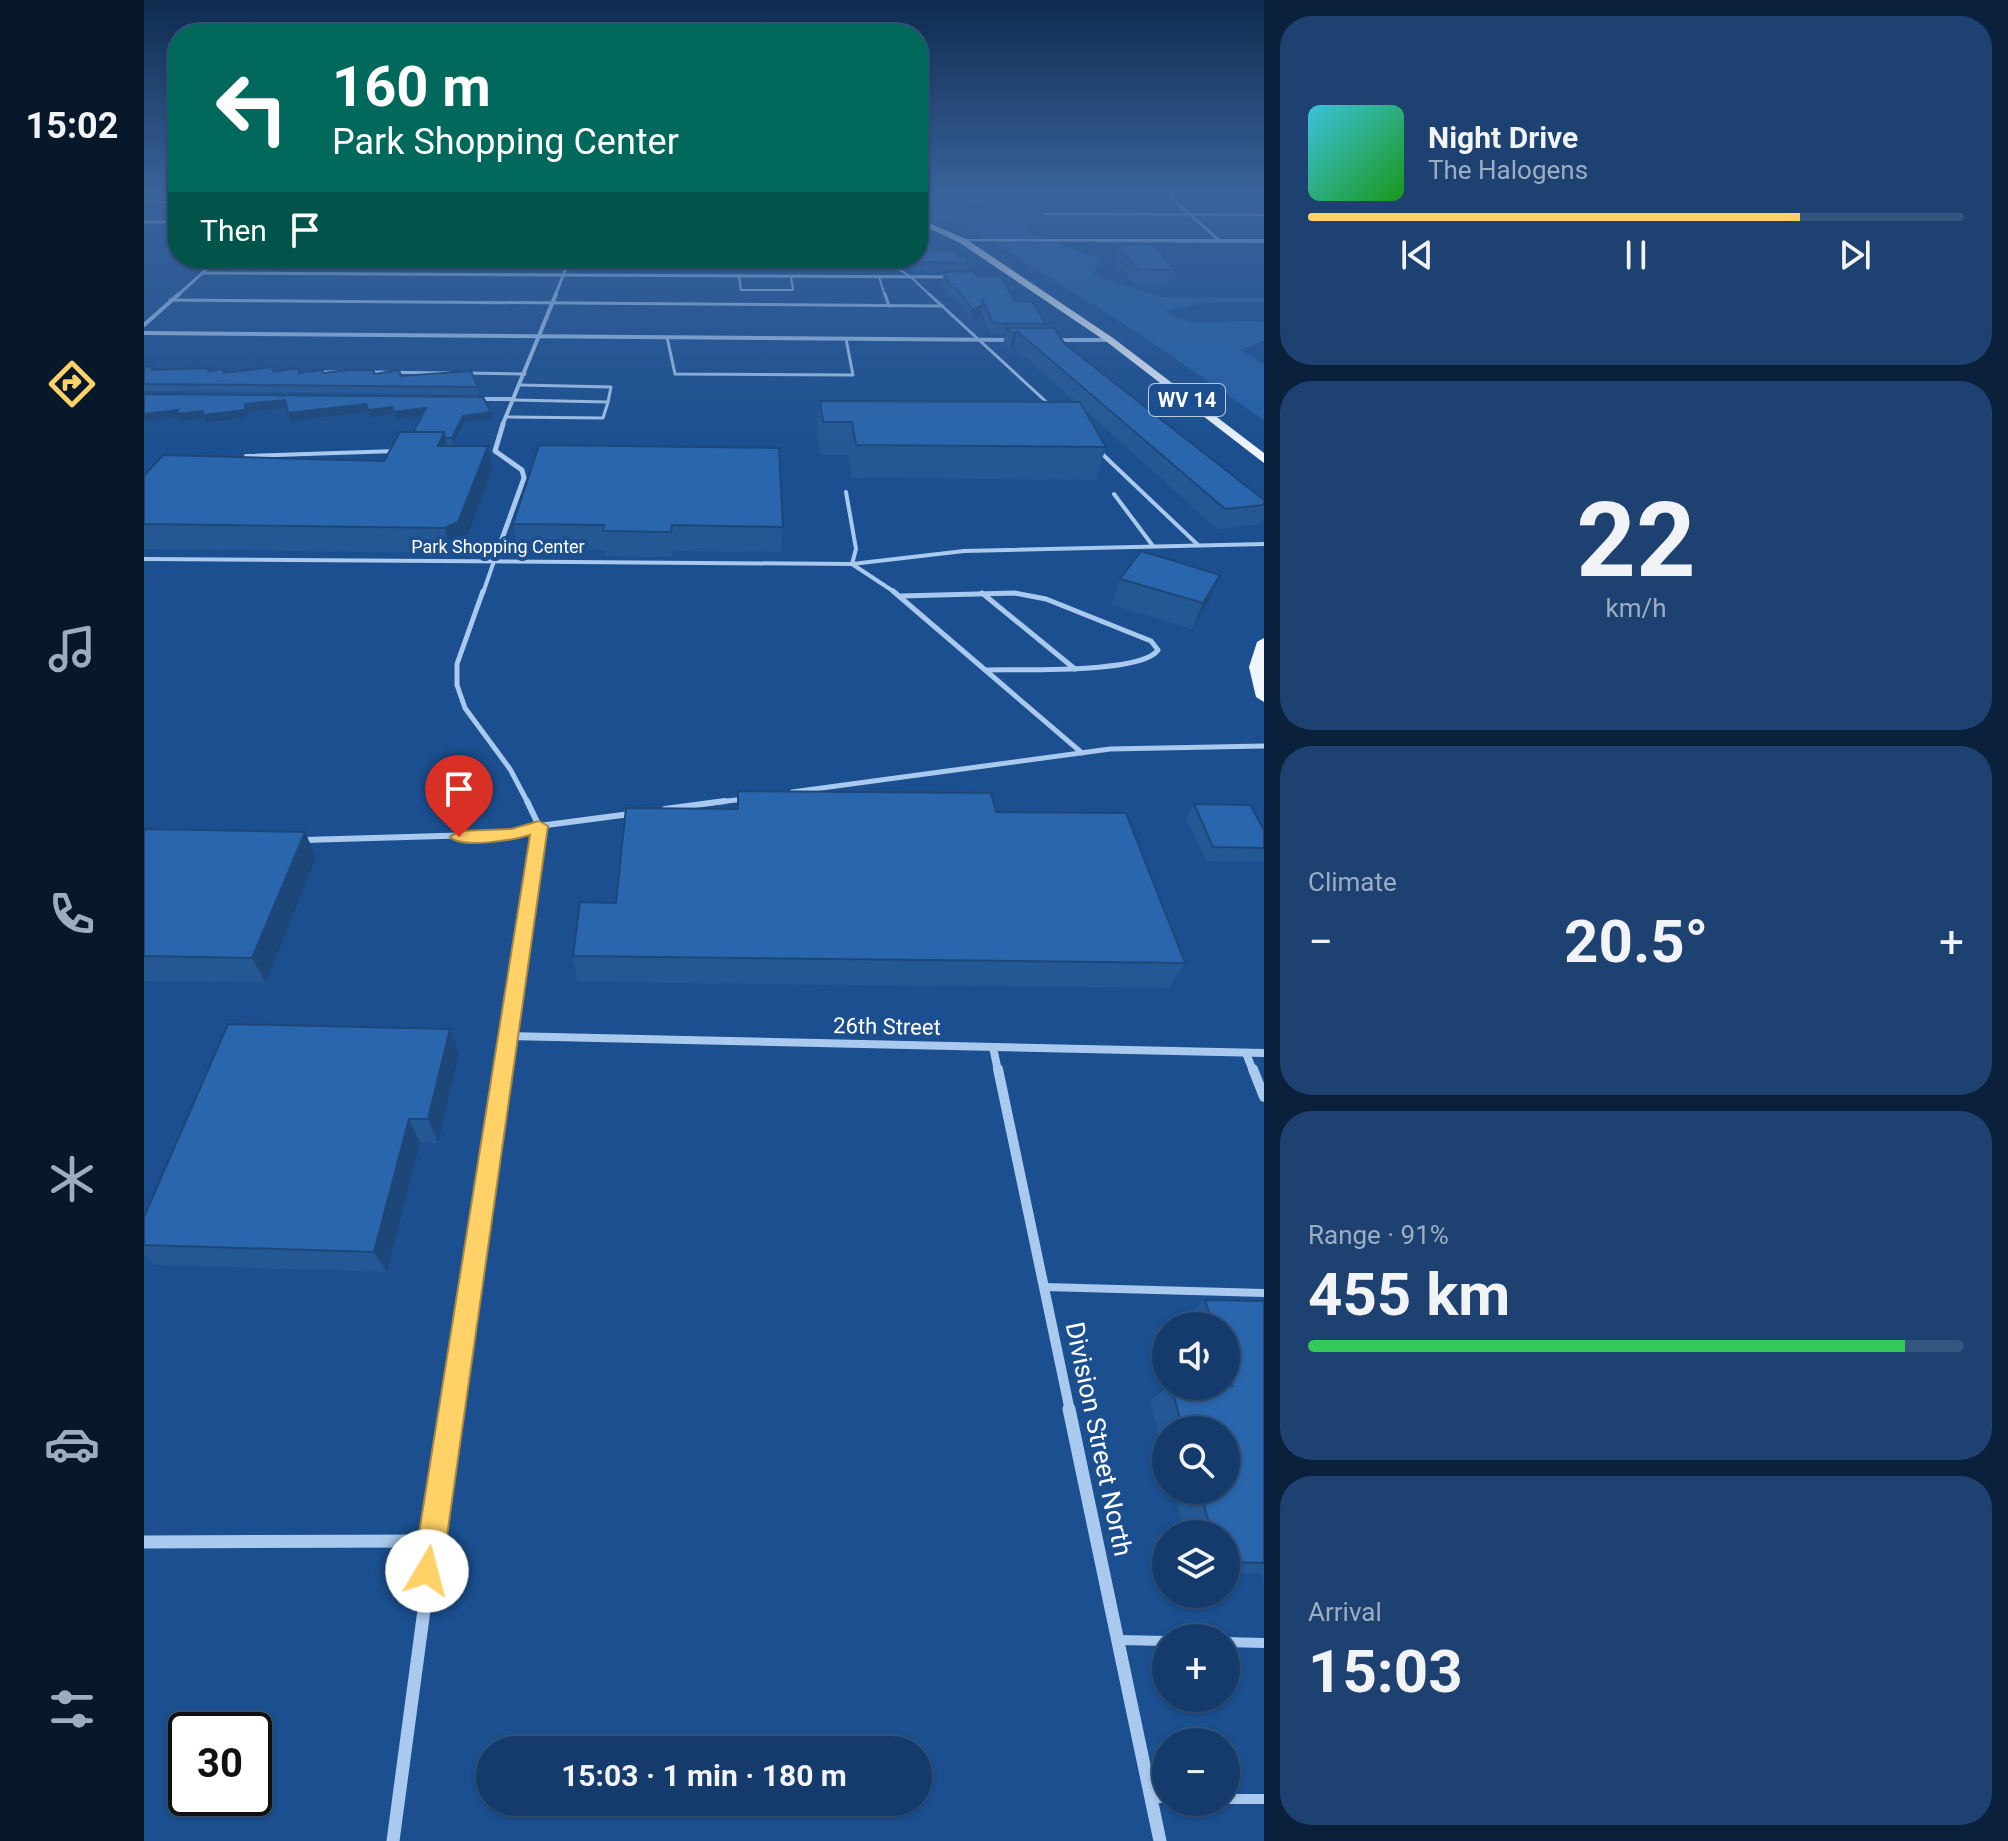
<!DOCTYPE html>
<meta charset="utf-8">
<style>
body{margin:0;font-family:Roboto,sans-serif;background:#1d4271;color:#f1f3f6;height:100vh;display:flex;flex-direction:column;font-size:30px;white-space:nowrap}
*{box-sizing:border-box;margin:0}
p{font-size:26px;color:#9dadc1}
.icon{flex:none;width:44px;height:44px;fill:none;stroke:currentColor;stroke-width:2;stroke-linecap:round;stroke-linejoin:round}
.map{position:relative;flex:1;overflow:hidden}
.drawer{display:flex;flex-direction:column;gap:16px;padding:16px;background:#0b203b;width:744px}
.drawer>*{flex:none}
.banner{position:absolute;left:24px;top:24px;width:760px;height:244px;border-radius:32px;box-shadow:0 2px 6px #0004,0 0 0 2px #33557e;background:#00695c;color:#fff;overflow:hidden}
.controls{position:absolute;left:1008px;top:1312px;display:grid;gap:16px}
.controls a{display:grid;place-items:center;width:88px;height:88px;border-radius:50%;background:#143b6b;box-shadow:0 2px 6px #0004,0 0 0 2px #33557e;font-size:40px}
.speed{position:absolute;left:24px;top:1712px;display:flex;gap:16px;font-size:40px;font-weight:700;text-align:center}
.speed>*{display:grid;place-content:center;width:104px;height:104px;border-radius:50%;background:#143b6b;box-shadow:0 2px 6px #0004,0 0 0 2px #33557e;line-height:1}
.speed .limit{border:4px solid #111;border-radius:12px;background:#fff;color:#111}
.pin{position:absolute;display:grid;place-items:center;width:68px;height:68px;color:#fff;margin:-82px -34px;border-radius:50% 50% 50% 0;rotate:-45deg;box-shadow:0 0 8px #0007}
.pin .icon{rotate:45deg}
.me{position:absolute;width:88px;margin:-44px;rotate:8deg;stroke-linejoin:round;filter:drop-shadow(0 0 6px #0008)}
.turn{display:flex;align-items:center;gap:28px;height:168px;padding:0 32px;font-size:36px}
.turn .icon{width:104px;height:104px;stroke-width:2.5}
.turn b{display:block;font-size:56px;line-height:68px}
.then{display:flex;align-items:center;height:76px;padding:0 32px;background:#0003;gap:16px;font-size:30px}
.big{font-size:60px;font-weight:700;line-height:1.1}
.drawer .card{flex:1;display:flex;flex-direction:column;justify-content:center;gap:12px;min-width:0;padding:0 28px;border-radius:32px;background:#1d4271}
.drawer .dial{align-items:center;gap:0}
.dial b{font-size:104px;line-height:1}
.song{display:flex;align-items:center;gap:24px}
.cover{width:96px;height:96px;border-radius:12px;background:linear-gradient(135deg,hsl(190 70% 55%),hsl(120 70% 35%))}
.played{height:8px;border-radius:4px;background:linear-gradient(90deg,#ffd166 75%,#33557e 75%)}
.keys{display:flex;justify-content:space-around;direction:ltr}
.heat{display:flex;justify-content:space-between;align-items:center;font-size:44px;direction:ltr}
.charge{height:12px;border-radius:6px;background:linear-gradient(90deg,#34c759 91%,#33557e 0)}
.trip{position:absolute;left:332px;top:1736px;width:456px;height:80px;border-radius:40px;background:#143b6b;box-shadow:0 2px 6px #0004,0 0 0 2px #33557e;font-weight:700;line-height:80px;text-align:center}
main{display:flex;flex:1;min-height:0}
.menu{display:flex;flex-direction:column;width:144px;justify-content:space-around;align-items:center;background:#08182b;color:#9dadc1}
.menu .icon{width:56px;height:56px}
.menu .selected{color:#ffd166}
.menu b{font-size:36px;color:#f1f3f6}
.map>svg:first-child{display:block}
</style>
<main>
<nav class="menu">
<b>15:02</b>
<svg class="icon selected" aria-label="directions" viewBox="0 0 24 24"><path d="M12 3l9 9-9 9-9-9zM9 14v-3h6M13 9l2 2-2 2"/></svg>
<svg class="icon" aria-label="music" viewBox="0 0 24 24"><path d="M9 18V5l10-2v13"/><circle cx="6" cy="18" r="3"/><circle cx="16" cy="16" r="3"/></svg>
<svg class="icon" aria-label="phone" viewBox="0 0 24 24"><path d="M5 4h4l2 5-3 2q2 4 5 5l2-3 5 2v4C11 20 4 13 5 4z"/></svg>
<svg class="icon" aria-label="climate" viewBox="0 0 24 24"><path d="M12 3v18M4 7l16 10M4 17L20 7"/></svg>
<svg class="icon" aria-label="car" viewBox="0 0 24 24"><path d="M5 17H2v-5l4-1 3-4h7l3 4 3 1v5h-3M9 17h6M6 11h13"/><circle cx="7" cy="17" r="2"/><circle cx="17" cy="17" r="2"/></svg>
<svg class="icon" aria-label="filters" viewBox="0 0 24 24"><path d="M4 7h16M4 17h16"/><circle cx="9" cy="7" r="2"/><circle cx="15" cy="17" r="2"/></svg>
</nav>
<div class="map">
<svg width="1120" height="1841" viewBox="0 0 1120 1841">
<rect width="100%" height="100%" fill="#1b4f8f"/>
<path fill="#2461a8" d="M774,191H807L840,201L820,207C846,215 863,210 891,220L878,230L956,259L948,275L1017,297L1120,298V302L1058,303L1022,311C1048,332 1088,316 1120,323V341L1096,350L1120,364V420L994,333L836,234L774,208Z"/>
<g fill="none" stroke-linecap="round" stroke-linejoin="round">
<g stroke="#a9c9ee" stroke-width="2">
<polyline points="0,199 11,191"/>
<polyline points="0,202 34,202"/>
<polyline points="900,214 1120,215"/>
<polyline points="738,258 767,277 787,296"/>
<polyline points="595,276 597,290 649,290 647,276"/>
<polyline points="735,277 741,296"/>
</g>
<g stroke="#a9c9ee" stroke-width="3">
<polyline points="741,294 745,306"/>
<polyline points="785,294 909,408"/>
<polyline points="26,300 799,306"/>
<polyline points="523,337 531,374 709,375 702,339"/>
<polyline points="172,372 197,372"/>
<polyline points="224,372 305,373"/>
<polyline points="320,373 381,374"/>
<polyline points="370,400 464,402 467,387 376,385"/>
<polyline points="363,417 459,418 464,402"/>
</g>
<g stroke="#a9c9ee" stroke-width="4">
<polyline points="955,451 1054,545"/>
<polyline points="102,456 252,451"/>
<polyline points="702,492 712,549 708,564"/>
<polyline points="970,494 1009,546"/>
<polyline points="0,559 708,564 820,551 1120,544"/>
<polyline points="708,564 752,593"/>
<polyline points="339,593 350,561"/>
</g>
<g stroke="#a9c9ee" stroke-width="5">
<polyline points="339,591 313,664 313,685 321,708 366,769 384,803"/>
<polyline points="749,591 938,753"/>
<polyline points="838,593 931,669"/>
<path d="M757,596L871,593L902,599L1007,641L1014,650C998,674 873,669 841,670"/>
<polyline points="648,792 966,749 1120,746"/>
<polyline points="565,803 601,799"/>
</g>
<g stroke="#a9c9ee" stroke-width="6">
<polyline points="383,801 395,826"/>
<polyline points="521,809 581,801"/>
<polyline points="160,840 367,834 395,826 486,814"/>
</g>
<polyline stroke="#a9c9ee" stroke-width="8" points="901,1287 1120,1293"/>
<g stroke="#a9c9ee" stroke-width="10">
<polyline points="975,1640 1022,1641"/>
<polyline points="1082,1642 1120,1643"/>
<polyline points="1007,1798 1022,1798"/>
<polyline points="1082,1799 1120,1799"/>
</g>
<g stroke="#a9c9ee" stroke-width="3">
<polyline points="774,193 1120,195"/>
<polyline points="1023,194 1076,241"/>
<polyline points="0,222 34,222"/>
<polyline points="774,228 790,228"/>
<polyline points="58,273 808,277"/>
<polyline points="33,296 75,258"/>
<polyline points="411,296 426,258"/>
</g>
<g stroke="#a9c9ee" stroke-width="4">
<polyline points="0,325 35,294"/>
<polyline points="0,333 867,340"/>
<polyline points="909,340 966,340"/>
<polyline points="333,399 370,399"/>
<polyline points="358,426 412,294"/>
</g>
<polyline stroke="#a9c9ee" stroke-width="5" points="350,561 380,478 378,470 351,451 359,424"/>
<g stroke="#a9c9ee" stroke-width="8">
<polyline points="364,1036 1120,1053"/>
<polyline points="849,1047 854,1071"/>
<polyline points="1102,1053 1109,1071"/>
<polyline points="358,1071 395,826"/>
</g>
<g stroke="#a9c9ee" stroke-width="10">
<polyline points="854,1069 926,1411"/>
<polyline points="1109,1069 1120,1097"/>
<polyline points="307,1411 358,1069"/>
</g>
<g stroke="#a9c9ee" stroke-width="13">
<polyline points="925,1409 1016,1841"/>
<polyline points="0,1542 287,1541"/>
<polyline points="249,1841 307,1409"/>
</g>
<polygon fill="#a9c9ee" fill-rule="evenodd" points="1120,239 1120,243 816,241 819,239"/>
<g fill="#f0f6ff" fill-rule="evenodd">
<polygon points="774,218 822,239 969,338 1120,453 1120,463 963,342 816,243 774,223"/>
<polygon points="1120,638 1120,702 1112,697 1105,667 1113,642"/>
</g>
</g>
<g fill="#245895">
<polygon points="973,245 1032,270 1027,285 990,284 969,260"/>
<polygon points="789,251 814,256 825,263 824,271 833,276 902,324 901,328 921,344 1120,500 1120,517 1117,524 1073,529 941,410 962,447 952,480 708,478 704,455 676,455 673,433 676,401 932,402 870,347 866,350 859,344 861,334 847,334 838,313 827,321 810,298 805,298 798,283 800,272 807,272 766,271 760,258 774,258"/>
<polygon points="0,367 10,370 64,368 66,371 80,373 130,372 231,374 257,376 334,387 335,394 0,391"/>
<polygon points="0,394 347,412 348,419 320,423 309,445 348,470 319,548 306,553 0,549 0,476 240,461 269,432 277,416 251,420 249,414 226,417 224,412 146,421 143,407 103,412 103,417 61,423 60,418 36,421 35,418 0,421"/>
<polygon points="369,524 639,527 637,552 529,551 528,557 461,556 460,550 373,549"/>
<polygon points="976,579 1065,601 1048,629 967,605"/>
<polygon points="594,791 852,812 1041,963 1025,988 433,982 429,956 472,903 593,809"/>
<polygon points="1050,804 1120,830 1120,862 1062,861 1042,818"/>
<polygon points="0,829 161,832 172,857 122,983 0,981"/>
<polygon points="306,1029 315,1054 294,1143 276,1142 243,1272 11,1265 0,1255 0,1217"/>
<polygon points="1061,1300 1120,1301 1120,1583 1117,1574 1082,1573 1082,1534 1041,1534 1030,1490 1082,1490 1082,1430 1022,1430 1022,1461 1006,1401 1025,1386 1082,1386 1082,1326 1042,1326 1040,1319"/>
</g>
<g fill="#1d4779">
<polygon points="839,304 837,314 827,321 829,310"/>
<polygon points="873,331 870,347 866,350 869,334"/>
<polygon points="141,400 144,407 103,412 103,417 61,423 60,418 36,421 35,418 0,421 0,414 34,410 59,411"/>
<polygon points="222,404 224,412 146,421 144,413"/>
<polygon points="248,407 249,414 226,417 224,410"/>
<polygon points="282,408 283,415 251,420 250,412"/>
<polygon points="347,412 348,419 320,423 309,445 308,438 319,416"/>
<polygon points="300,432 305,455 294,446"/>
<polygon points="344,446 348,470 319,548 306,553 301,528"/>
<polygon points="1076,575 1065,601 1048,629 1059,603"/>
<polygon points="161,832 172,857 122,983 108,958"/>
<polygon points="306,1029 315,1054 294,1143 284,1119"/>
<polygon points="265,1119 276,1142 243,1272 230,1252"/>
</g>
<g fill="#2a66ad" stroke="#1d4779" stroke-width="2">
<polygon points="774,232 782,232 789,251 811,251 814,256 821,256 825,263 767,262 765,258 774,258"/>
<polygon points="973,245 1010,245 1032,270 994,269"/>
<polygon points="830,271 833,276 856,276 871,301 888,302 902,324 849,323 838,299 839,304 829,310 812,288 807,288 800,272"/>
<polygon points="862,328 910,328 921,344 1120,500 1120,505 1081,509 873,331 869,334"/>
<polygon points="8,366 8,370 64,368 64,371 79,369 80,373 128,367 130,372 154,368 155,373 178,370 180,373 204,370 229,370 231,374 255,370 257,376 327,371 334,387 0,384 0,367"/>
<polygon points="0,394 339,397 347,412 319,416 308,438 301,438 300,432 269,432 282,408 250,412 248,407 224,410 222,404 144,413 141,400 101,404 101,410 59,415 59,411 33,414 34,410 0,414"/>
<polygon points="676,401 936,402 962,447 712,445 708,422 679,422"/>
<polygon points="256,432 300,432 294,446 344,446 314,522 301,528 0,524 0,476 19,455 240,461"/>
<polygon points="395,445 635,448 639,527 528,525 527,532 459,531 460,525 369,524"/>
<polygon points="997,551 1076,575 1059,603 976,579"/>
<polygon points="594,791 847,793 852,812 982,813 1041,963 429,956 436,902 472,903 482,808 594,809"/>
<polygon points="1050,804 1106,805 1120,830 1120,848 1069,847"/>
<polygon points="0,829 161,832 108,958 0,956"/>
<polygon points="84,1024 306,1029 284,1119 265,1119 230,1252 0,1245 0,1217"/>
<polygon points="1061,1300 1120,1301 1120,1563 1082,1562 1082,1534 1068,1534 1056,1490 1082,1490 1082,1430 1039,1430 1027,1386 1088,1386 1082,1366 1082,1326 1069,1326"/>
</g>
<linearGradient id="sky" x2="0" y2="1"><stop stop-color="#0f2b4f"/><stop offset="0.43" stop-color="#39639b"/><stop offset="1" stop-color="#39639b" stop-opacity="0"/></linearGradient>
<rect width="1120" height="449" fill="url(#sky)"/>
<path fill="#ffd166" stroke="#a68842" stroke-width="2" d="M395,821L404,826L298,1571L293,1581L283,1585L273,1581L269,1571L386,835C369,840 318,849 306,837L315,831L367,829Z"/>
<g text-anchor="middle" stroke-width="8" stroke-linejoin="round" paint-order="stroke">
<g font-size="18" fill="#fff" stroke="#1b4f8f">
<text x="354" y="553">Park Shopping Center</text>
</g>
<rect fill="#1b4f8f" stroke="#bbcadd" stroke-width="2" x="1005" y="384" width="76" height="32" rx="6"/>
<g font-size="20" font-weight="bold" fill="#fff">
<text x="1043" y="407">WV 14</text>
</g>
<g font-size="22" fill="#fff" stroke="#1b4f8f">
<text transform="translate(743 1026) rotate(1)" y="8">26th Street</text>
</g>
<g font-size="26" fill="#fff" stroke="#1b4f8f">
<text transform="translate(955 1439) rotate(78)" y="9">Division Street North</text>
</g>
</g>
</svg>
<div class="controls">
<a><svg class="icon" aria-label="sound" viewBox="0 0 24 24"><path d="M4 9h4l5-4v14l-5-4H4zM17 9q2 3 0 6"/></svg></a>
<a><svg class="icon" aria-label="search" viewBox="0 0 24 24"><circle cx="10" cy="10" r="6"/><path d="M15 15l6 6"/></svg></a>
<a><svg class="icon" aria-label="layers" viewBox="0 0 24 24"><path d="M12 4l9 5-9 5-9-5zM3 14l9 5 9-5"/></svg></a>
<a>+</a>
<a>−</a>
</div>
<div class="speed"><div class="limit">30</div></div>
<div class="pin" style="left:315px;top:837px;background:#d93025"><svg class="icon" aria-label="arrive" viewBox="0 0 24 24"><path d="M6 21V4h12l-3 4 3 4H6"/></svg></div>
<svg class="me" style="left:283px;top:1571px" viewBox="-20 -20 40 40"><circle r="19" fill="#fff"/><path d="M0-13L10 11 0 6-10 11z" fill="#ffd166"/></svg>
<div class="trip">15:03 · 1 min · 180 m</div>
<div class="banner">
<div class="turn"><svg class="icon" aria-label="left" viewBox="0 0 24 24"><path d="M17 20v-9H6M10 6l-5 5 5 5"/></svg><div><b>160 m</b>Park Shopping Center</div></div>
<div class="then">Then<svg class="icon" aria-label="arrive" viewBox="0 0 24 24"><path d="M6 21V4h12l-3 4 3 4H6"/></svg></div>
</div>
</div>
<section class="drawer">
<div class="card">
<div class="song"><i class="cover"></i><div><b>Night Drive</b><p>The Halogens</p></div></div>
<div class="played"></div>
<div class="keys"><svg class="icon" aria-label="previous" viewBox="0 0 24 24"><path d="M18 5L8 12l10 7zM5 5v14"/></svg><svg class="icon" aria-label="pause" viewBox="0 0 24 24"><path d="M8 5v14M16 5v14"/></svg><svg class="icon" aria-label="next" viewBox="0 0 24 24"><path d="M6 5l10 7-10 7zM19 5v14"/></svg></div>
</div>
<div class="card dial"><b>22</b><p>km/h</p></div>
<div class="card"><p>Climate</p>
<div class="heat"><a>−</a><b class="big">20.5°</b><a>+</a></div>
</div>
<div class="card"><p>Range · 91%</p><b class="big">455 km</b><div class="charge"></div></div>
<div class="card"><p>Arrival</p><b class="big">15:03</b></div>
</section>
</main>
